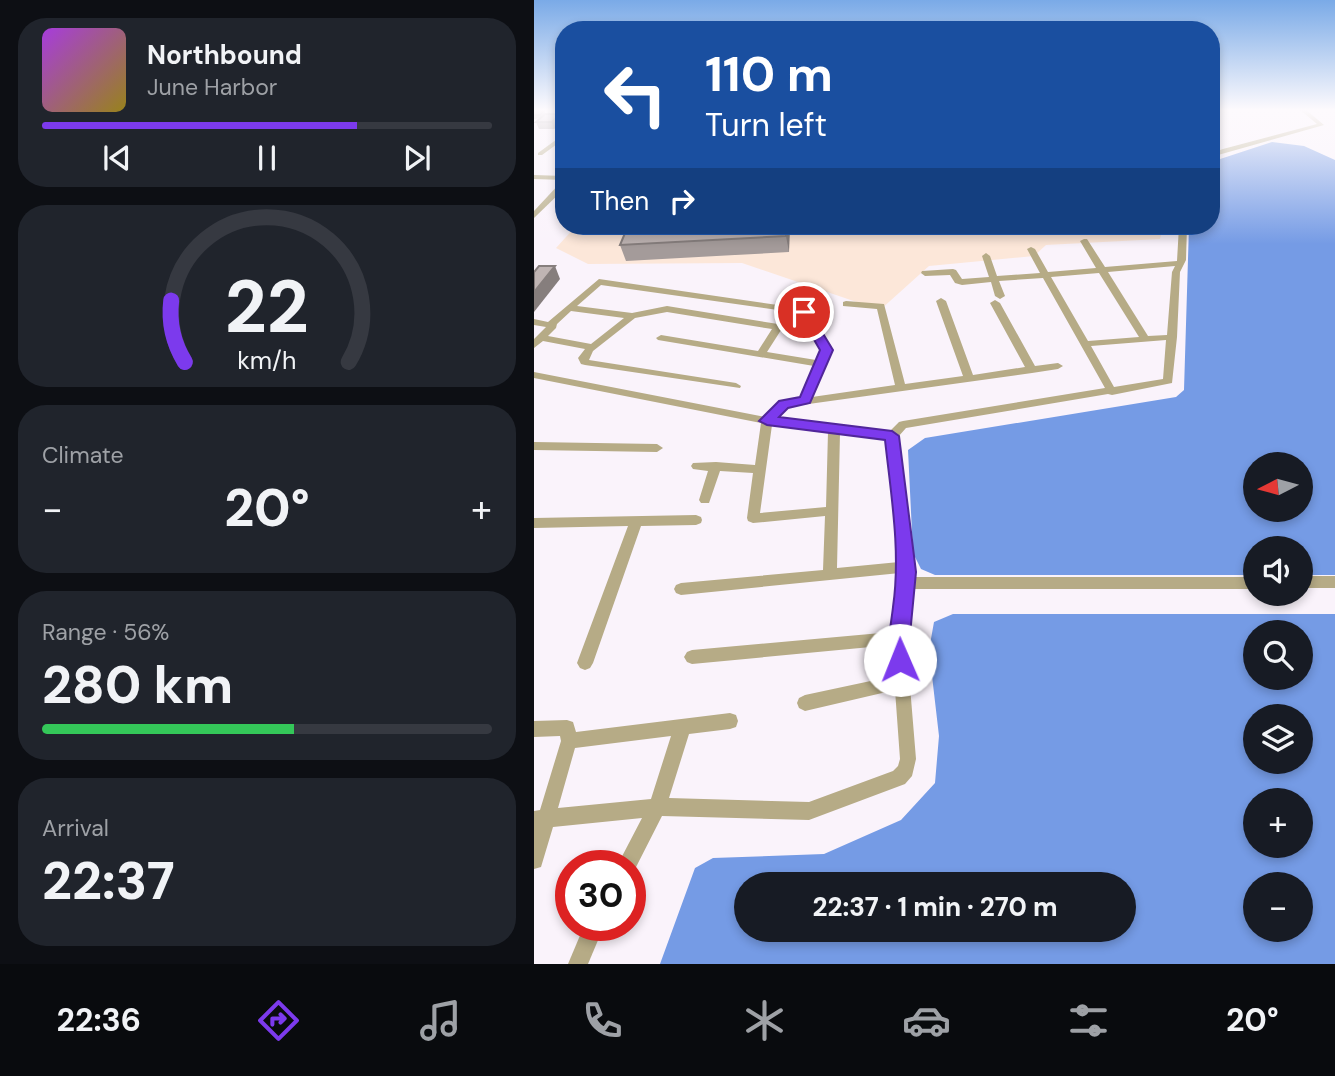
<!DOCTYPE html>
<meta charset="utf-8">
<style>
body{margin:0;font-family:"DM Sans",sans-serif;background:#20242c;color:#f1f3f6;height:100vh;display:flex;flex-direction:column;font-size:26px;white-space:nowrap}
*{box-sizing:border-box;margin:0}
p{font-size:23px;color:#9ea1a6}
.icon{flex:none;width:38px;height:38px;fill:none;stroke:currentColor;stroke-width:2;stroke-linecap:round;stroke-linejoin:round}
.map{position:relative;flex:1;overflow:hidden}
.sheet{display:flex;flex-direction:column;gap:18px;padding:18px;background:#0d0f14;width:534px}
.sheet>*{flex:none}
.top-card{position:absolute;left:21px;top:21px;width:665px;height:214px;border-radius:28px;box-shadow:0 4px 10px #0003;background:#1a4fa0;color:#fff;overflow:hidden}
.needle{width:46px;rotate:264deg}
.buttons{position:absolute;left:709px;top:452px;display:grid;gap:14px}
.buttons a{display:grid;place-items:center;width:70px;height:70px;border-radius:50%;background:#171b24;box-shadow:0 4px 10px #0003;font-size:35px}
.speed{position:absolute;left:21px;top:850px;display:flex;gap:14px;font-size:35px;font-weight:700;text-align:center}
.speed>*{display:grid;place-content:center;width:91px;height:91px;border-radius:50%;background:#171b24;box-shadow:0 4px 10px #0003;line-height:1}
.speed .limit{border:10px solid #d22;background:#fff;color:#111}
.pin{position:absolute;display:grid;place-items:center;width:60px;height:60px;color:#fff;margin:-30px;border:4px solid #fff;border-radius:50%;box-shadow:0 2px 7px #0007}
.me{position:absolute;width:77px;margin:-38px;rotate:359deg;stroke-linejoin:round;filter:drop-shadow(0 0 5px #0008)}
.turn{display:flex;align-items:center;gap:24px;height:147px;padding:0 35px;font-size:32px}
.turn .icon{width:91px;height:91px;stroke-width:2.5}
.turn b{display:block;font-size:49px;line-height:60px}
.then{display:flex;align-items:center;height:66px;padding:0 35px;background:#0003;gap:14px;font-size:26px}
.big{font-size:52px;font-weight:800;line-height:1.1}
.sheet .widget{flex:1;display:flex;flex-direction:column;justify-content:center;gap:10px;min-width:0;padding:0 24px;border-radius:28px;background:#20242c}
.sheet .dial{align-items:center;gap:0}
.dial svg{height:182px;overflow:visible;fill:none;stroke:#363941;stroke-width:7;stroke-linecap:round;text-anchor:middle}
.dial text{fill:#f1f3f6;stroke:none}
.song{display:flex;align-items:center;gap:21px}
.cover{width:84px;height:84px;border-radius:10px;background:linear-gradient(135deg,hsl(280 70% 55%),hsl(50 70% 35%))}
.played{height:7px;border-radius:4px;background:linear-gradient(90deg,#7c3aed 70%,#363941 70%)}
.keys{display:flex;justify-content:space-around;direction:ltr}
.heat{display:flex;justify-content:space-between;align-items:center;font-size:38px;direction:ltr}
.charge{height:10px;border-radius:5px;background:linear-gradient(90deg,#34c759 56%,#363941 0)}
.trip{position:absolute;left:200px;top:872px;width:402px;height:70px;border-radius:35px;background:#171b24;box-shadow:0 4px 10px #0003;font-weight:800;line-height:70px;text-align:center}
.menu{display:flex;height:112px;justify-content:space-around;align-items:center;background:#090b0e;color:#9ea1a6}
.menu .icon{width:49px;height:49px}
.menu .on{color:#7c3aed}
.menu b{font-size:32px;color:#f1f3f6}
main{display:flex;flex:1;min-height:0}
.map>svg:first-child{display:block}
</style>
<main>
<section class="sheet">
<div class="widget">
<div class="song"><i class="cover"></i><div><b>Northbound</b><p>June Harbor</p></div></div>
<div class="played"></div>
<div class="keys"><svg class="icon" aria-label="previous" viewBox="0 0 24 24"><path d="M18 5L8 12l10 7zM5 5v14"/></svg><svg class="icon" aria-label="pause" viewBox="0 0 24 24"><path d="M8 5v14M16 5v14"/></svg><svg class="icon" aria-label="next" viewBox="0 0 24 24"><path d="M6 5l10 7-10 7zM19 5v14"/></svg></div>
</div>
<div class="widget dial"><svg viewBox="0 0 100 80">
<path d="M14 69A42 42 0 1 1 86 69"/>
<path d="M14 69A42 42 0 0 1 8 42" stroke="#7c3aed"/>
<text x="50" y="56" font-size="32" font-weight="700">22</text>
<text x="50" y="72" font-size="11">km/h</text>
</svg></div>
<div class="widget"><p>Climate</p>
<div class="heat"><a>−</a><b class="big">20°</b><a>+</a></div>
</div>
<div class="widget"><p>Range · 56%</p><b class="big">280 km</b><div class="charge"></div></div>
<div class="widget"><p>Arrival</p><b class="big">22:37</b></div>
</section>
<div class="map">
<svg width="802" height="964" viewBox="0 0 802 964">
<rect width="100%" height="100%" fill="#faf3fb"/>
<polygon fill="#fce7d9" points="42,226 629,226 626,239 512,245 500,256 395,266 346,310 208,263 54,264 22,248"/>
<g fill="#759be5" fill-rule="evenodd">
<path d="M738,142L770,146L801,160V575H767L766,548H721V575H401L387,569L379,553L374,450L391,438L642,397L650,390L655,226H677V162ZM721,464H766V509H721Z"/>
<path d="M419,614H801V964H126L161,868L179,858L290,854L367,820L401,783L405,736L395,650L400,622ZM721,632H766V677H721ZM721,716H766V761H721ZM721,800H766V845H721ZM212,884H590V929H212ZM721,884H766V929H721Z"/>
</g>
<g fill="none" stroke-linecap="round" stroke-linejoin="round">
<g fill="#b6ab86" fill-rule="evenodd">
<polygon points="765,109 771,109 790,125 677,157 677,153 689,149 783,124"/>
<polygon points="30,134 30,139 8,155 4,155 4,153"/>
<polygon points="0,175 30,176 30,180 0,179"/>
<polygon points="27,182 30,182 30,189 0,218 0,211"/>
<path d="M645,226H653L652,260L646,272L643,337L638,383L578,395L574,394L372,428L364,437L380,567L379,577H721V589H378L372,638L382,759L378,776L371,784L275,820L128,816L99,873L96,874V866H83L108,818L19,827L7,867L0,869V811L6,810L27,741L26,736L0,737V721L33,720L39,722L42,732L196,713L202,715L204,721L202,727L196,729L155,734L135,798L275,802L359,771L364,766L366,759L361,690L271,711L265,708L263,703L265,698L271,695L360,676L358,645L158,664L153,662L150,657L153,652L158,650L358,632L366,573L147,595L142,593L140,589L142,585L147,583L289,570L291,516L219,523L214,521L213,518L219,473L186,471L175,503H167L165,500L174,471L159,469L157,466L159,463L182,462L221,465L227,423L0,378V372L231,417L246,402L266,398L280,366L124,340L122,338L127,335L224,351L238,329L133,312L101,318L59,351L55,360L202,383L207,386L206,388L51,365L47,364L44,358L51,349L9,341L0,348V339L12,327L0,325V319L14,322L65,279L271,309L298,347L278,397L361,385L343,309L309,306V302L312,301L350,304L371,384L429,376L402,301L407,298L412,301L439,375L491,367L456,303L461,300L466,303L501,366L524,363L529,366L524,369L498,373L253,407L242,418L355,432L365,422L369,421L571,388L509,278L465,281L471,296L466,299L461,296L457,282L428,285L421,283L416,275L391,276L387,273L388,271L419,269L422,270L428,279L455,277L448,256L452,253L456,256L463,276L506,273L493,249L497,247L501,249L514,272L562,268L546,241L550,239H553L571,267L643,261ZM641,266L638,272L633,335L614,336L574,272ZM565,273L605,337L554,341L517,277ZM67,285L265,313L288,347L282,360L233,352L249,327L244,324L133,306L98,313L43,306ZM37,311L90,318L57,344L14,336L22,328L23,324ZM632,340L629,379L580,387L557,346ZM238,425L294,432L292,507L226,513ZM306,433L353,439L365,562L303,568ZM137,736L117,799L24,808L41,748Z"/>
<polygon points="0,442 123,444 129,448 123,452 0,450"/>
<polygon points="162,515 167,517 168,520 167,523 162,525 107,526 59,663 56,668 51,670 46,668 43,663 94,526 0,528 0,518"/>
<rect x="766" y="576" width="36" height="12"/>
<polygon points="50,926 70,926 54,964 34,964"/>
</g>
</g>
<g fill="#a49b9a">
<polygon points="10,109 11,113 10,115 26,114 28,121 20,129 5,129 2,122 7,118 0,119 0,110"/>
<polygon points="94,226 255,226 255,252 92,261 86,245"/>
</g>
<g fill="#867e7d">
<polygon points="26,114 28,121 20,129 18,122"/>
<polygon points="253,226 255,226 256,230 255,252 252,236"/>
<polygon points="21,266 26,279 0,312 0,292"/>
</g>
<g fill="#bfb4b3" stroke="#867e7d" stroke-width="2">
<polygon points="10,109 6,115 0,115 0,110"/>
<polygon points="11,114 26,114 18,122 2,122"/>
<polygon points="94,226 253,226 252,236 86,245"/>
<polygon points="5,266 21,266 0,292 0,272"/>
</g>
<linearGradient id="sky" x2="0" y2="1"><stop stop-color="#7aaae7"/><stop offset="0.45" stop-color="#fdfafd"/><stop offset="1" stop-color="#fdfafd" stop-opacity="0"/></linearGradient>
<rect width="802" height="244" fill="url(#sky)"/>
<path fill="#7c3aed" stroke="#51269a" stroke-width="2" d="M266,309H274L299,350L276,403L254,408L245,417L358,431L365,436L382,572L373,666L366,668L359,666C351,648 357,626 359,607C367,552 357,495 351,440L233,425L225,421L245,401L266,397L286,350L264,312Z"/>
</svg>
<div class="buttons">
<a><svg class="needle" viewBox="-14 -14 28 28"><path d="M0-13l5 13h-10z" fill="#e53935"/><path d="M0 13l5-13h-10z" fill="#9ea1a6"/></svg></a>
<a><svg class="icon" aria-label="sound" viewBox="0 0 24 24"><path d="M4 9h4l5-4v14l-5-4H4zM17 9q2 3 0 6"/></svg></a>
<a><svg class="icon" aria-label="search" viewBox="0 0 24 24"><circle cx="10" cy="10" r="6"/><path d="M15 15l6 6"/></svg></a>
<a><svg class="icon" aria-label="layers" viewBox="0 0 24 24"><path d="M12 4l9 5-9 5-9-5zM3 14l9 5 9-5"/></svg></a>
<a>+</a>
<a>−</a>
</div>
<div class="speed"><div class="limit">30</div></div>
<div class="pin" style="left:270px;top:312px;background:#d93025"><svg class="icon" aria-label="arrive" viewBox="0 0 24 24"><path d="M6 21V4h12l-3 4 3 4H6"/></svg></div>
<svg class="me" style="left:366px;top:660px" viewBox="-20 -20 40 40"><circle r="19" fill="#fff"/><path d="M0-13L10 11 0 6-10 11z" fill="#7c3aed"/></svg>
<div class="trip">22:37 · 1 min · 270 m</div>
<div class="top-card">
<div class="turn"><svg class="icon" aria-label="left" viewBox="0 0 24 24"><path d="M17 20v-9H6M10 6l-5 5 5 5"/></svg><div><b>110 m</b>Turn left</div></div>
<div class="then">Then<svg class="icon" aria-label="right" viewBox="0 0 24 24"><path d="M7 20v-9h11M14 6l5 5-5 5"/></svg></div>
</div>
</div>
</main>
<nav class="menu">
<b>22:36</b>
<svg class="icon on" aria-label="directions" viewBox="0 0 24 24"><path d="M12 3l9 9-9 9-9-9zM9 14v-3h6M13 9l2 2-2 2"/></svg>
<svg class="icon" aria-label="music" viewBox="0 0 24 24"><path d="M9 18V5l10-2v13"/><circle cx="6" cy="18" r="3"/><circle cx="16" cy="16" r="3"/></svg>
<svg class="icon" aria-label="phone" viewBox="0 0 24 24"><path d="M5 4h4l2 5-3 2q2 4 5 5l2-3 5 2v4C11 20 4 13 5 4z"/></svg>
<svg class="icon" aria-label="climate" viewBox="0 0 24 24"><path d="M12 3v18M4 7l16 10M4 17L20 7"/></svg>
<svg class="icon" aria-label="car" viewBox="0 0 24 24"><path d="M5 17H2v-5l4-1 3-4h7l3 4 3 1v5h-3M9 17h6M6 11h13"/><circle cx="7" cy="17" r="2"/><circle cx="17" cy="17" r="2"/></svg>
<svg class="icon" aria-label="filters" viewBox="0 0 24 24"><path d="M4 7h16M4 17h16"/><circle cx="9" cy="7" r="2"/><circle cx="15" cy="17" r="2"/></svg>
<b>20°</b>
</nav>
